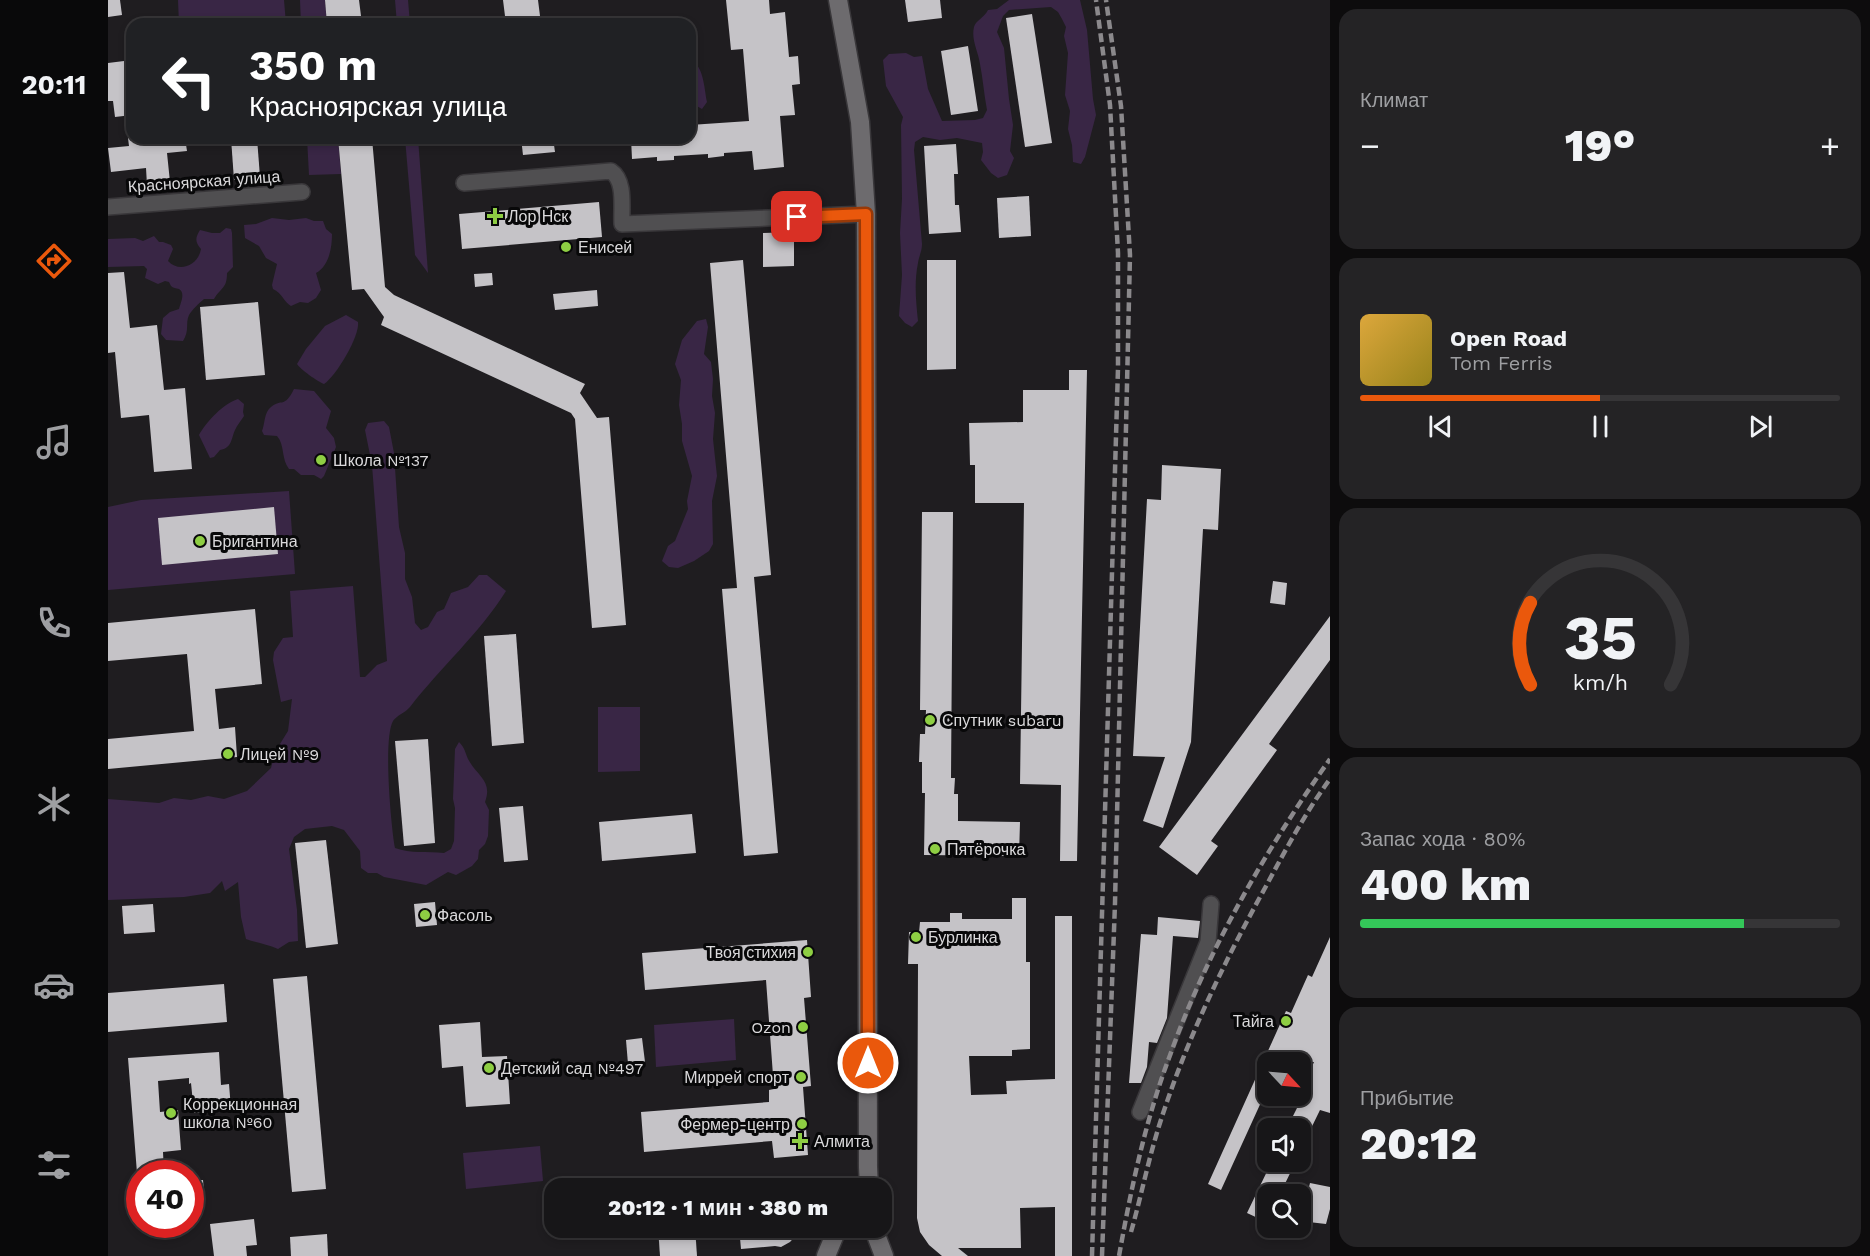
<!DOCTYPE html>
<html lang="ru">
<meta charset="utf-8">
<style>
body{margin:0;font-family:"Work Sans",sans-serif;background:#242325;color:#f1f3f6;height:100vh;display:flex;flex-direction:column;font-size:22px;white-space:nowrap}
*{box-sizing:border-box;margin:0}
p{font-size:20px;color:#9e9fa2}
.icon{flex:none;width:33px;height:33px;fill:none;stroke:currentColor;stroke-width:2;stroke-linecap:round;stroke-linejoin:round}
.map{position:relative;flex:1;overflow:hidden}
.drawer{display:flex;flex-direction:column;gap:9px;padding:9px;background:#0d0c0d;width:540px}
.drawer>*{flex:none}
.hud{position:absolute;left:18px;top:18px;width:570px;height:126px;border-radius:18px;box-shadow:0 3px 9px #0003,0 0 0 2px #363537;background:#202124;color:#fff;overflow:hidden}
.needle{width:39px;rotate:116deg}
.fabs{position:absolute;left:1149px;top:1052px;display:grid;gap:12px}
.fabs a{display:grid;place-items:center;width:54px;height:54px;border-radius:12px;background:#171618;box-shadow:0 3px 9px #0003,0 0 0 2px #363537;font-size:30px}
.speed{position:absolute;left:18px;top:1160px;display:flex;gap:12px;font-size:30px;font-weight:700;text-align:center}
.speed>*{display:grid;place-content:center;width:78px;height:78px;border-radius:50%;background:#171618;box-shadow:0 3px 9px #0003,0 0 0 2px #363537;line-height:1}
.speed .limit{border:9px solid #d22;background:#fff;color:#111}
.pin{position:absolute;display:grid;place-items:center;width:51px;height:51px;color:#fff;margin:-26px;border-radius:12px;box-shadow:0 3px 9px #0006}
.me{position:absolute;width:66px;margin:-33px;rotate:0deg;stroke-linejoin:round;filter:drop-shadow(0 0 4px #0008)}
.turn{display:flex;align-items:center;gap:21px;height:126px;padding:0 24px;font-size:27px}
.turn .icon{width:78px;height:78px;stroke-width:2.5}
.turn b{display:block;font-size:42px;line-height:51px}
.big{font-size:45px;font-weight:800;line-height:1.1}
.drawer .card{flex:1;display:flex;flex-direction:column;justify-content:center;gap:9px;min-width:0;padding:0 21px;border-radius:18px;background:#242325}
.drawer .dial{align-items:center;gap:0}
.dial svg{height:156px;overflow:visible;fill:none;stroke:#363537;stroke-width:7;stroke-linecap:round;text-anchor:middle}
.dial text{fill:#f1f3f6;stroke:none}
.song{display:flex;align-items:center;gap:18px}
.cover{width:72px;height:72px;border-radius:9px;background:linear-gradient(135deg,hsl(40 70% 55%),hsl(50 70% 35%))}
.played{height:6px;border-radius:3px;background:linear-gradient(90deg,#ea580c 50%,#363537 50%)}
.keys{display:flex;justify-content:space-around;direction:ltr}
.heat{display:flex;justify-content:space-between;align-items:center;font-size:33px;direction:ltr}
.charge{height:9px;border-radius:4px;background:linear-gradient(90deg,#34c759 80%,#363537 0)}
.trip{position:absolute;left:436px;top:1178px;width:348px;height:60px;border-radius:18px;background:#171618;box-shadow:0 3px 9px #0003,0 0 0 2px #363537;font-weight:800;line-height:60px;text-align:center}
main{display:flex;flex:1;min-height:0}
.menu{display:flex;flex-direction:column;width:108px;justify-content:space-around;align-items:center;background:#09090a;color:#9e9fa2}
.menu .icon{width:42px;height:42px}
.menu .active{color:#ea580c}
.menu b{font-size:27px;color:#f1f3f6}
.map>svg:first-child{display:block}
</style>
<main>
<nav class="menu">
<b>20:11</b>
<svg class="icon active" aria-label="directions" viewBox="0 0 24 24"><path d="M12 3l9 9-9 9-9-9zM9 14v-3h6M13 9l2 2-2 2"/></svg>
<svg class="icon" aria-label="music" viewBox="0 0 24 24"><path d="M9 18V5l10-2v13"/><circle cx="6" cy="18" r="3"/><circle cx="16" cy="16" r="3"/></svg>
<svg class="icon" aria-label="phone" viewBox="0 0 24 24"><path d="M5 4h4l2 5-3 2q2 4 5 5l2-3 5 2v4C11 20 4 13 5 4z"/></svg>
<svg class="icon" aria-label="climate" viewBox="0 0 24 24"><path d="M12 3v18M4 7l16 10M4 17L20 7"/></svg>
<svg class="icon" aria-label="car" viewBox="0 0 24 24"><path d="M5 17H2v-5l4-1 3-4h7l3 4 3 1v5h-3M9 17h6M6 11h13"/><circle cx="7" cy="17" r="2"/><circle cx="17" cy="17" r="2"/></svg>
<svg class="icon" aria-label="filters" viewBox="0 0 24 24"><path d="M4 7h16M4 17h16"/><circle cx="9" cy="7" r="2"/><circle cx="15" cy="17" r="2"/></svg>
</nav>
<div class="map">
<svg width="1222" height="1256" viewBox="0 0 1222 1256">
<rect width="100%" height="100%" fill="#1f1d20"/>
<g fill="#392645">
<polygon points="70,0 176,0 178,24 71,24"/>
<polygon points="192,0 217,0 219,24 193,24"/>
<polygon points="287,0 300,0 302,24 289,24"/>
<path d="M901,0H972L979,30L985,99L988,115L977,157L973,164L965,162L964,145L960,129L962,111L957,95L960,53L956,36L958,27L954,19L950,12L943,7L901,10L895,16L889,32L896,48L901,99L905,125L902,151L906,158L899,175L890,178L883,173L873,160L875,152L874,143L849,138L832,140L815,137L807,142L806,150L814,244C814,251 811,256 810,263C806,282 808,302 810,321L804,327L797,323L791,316L794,275L792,233L794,199L793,125L795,117L778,86L775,60L781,54L798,53L806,57L814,56L820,89L834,121L867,120L875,118L879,110C876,95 875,79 872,64C870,51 863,40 866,27C868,20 876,18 880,10L889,9Z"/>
<path d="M582,60C596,65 596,88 599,102L594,109L587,105L582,106Z"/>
<polygon points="199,138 230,138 233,174 201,175"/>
<polygon points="297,138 310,138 320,273 307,255"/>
<path d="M164,218L181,220L198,218L206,221H215L218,229L224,234C224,248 221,266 208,273L213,290L208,298L200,303L192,302L183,306C176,302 174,293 165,289L164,285L169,264L158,258L151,246L137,238L136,225L148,224Z"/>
<path d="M118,228L123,229L124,233L125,267L119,273C119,289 113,287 106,299H96C91,303 84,310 81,315C77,324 82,330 75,341L58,340L53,334L55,318L62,312L71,309C72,304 78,293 71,289C68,288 65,288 63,286L61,282L57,281L50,284L37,278L39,269L36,266L0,267V239L27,238L35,241L46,236L51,242H55L63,245L65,249L60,261C71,273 90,266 93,249C87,242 87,238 92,230L104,233H112Z"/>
<path d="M238,315L250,322C252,336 228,376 216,384C210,382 192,369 189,364L198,349L217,326Z"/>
<polygon points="598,319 600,327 596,354 603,362 605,379 604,396 607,413 605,439 609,476 604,501 605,544 601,551 586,561 570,568 561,567 554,561 560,546 567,541 580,509 579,501 584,476 574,441 574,424 571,405 573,380 567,364 574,340 589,321"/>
<path d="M186,389L206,391L223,411L218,428L226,438L228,447L216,476L213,479L206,475H193L186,469H181C173,459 177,445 169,436L156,435L154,431C157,424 156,412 163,407C174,398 176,409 186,389Z"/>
<path d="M130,399L136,404L135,412L136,416C133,421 129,425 127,430C123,439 124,448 112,450L106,457L102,458L91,435C98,422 116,403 130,399Z"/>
<path d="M276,421L281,427L286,453L291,527L297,553V579L304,597L307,623L313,630L320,627L329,612L336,609L343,593L360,587L371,575H379L398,591C371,634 333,667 302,707C297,713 289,715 285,721C275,739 283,826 287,848C303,854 319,851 336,853L343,849L346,841L347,808L345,799L347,749L351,742C357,748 357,752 360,759C369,776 385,781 377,802L381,810L380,836L377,844L371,850L370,859L364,866L348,875L340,872L318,885L276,877L269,873H260L253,868L252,851L236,830L224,826L197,829L186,837L181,849L189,910L190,941L181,942L170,949C159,944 149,943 138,939L133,917L130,882L117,891L114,881L102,893L76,897L0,900V799L51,803L66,798L83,800L100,796L116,799L139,791L163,768L167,752L180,731L184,699L173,702L165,660L166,652L175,638L185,637L182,591L245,586L252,677H257L269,665L279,661L264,465L257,430L260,423Z"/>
<polygon points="181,491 187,574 0,590 0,507 33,500"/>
<polygon points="490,707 532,707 532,771 490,772"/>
<polygon points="626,1019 628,1060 548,1067 546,1025"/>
<polygon points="432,1146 435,1181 358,1189 355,1153"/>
</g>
<g fill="#c5c3c7">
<polygon points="0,0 12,0 14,15 0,17"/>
<polygon points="217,0 251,0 254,24 219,24"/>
<polygon points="395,0 430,0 433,24 398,24"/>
<polygon points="618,0 661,0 662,14 677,12 681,57 690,56 692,84 684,85 687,115 672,116 676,167 646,170 644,151 616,153 616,156 600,158 600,154 566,156 566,160 549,161 549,157 524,159 523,138 582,138 582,125 641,121 635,49 623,50"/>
<polygon points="797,0 832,0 834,18 800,22"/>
<polygon points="924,14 944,143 917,147 898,18"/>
<polygon points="860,46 870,111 843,115 833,51"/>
<polygon points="24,60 24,115 7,117 5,101 0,101 0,63"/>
<polygon points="20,138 77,138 79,151 59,153 62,182 39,185 38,168 3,172 0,148 21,146"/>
<polygon points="123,138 149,138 152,177 126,180"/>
<polygon points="230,138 264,138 277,287 286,295 477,384 472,393 489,418 501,417 518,625 484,628 467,419 463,413 273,325 276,317 256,289 244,290"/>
<polygon points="413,138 445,138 447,152 415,155"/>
<polygon points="848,144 850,174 846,174 847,205 851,205 853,232 821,234 816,146"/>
<polygon points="921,196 923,236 891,238 889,198"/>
<polygon points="491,202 494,237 354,249 351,214"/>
<polygon points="686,232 686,266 655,267 655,233"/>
<polygon points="635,260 663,575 646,577 670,853 636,856 614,589 629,588 602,263"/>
<polygon points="819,260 848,260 848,369 819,370"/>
<polygon points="16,272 22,328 49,325 56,390 77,388 84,469 46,472 41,415 13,418 7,352 0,353 0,273"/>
<polygon points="384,273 385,285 367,287 366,274"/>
<polygon points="489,290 490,306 447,310 445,294"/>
<polygon points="150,302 157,375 98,380 92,307"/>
<polygon points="961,370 979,370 969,861 952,861 953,785 912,784 916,503 867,503 867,465 862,465 861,423 915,422 915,390 961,390"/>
<polygon points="1054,465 1113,469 1110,530 1095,529 1083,742 1055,828 1035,821 1057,757 1025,756 1039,499 1053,500"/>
<polygon points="166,507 170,554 54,565 50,518"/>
<polygon points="814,512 845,512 843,778 847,778 846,794 850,794 850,821 912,822 911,856 816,855 817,793 814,793 814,762 811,762 812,734 817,734 818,710 812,710"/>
<polygon points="1165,581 1179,583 1177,605 1162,603"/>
<polygon points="147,609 154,684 107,689 111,729 127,727 129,757 0,769 0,739 86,731 79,654 0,661 0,623"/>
<polygon points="1222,616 1222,660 1161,744 1169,750 1103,841 1110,846 1089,875 1051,847"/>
<polygon points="408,634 416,743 384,746 376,636"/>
<polygon points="320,739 327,843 296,846 287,741"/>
<polygon points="415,806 420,860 396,862 391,808"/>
<polygon points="584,814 588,853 494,861 491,822"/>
<polygon points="218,840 230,944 198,948 187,843"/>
<polygon points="904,898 918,898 918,962 922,962 922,1049 904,1050 904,1056 861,1056 863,1095 899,1094 898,1081 947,1079 947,916 964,916 964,1256 947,1256 947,1207 912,1208 913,1248 850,1248 860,1256 834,1256 821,1245 812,1232 809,1218 810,964 800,964 801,932 811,933 812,922 842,922 842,913 854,913 854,919 904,919"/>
<polygon points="327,902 329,925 308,927 306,904"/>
<polygon points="45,904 47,932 16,934 14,906"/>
<polygon points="1050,917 1092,921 1090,938 1065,936 1059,1018 1049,1043 1041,1042 1039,1067 1033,1083 1021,1083 1033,934 1049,935"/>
<polygon points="1222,937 1222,1113 1212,1110 1192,1151 1192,1128 1179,1128 1191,1104 1188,1103 1206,1062 1160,1062 1160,1087 1113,1190 1100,1184 1178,1011 1183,1013 1200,975 1204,977"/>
<polygon points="699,940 703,997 696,998 703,1086 695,1087 700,1155 666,1158 664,1141 536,1152 533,1112 661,1102 661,1090 666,1089 658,980 537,990 534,953"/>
<polygon points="199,976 218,1189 184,1192 165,979"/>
<polygon points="116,984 119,1022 0,1032 0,993"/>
<polygon points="372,1022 374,1057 399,1056 402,1104 358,1107 355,1066 334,1068 331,1025"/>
<polygon points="534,1038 537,1062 520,1064 518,1040"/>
<polygon points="111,1052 113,1085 121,1084 123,1109 86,1113 83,1083 81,1084 81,1078 50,1081 52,1112 70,1110 73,1150 55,1152 56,1173 29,1173 20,1058"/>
<polygon points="1164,1161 1188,1161 1172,1194 1160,1194 1160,1208 1154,1220 1139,1213"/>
<polygon points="95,1180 97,1204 82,1205 82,1181"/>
<polygon points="1202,1183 1222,1187 1222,1209 1218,1224 1192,1221"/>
<polygon points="146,1219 149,1245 138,1246 139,1256 106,1256 102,1224"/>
<polygon points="550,1227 587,1227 589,1256 552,1256"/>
<polygon points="631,1227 696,1227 682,1242 673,1247 667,1246 633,1249"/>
<polygon points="219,1234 220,1256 183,1256 182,1237"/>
</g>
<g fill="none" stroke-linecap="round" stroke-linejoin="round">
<g stroke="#39373a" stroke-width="18">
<g id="street">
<path d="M356,183L503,171C518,181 513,208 514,224L758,214"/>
<polyline points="0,207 194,192"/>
<polyline points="1032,1112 1100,942 1103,904"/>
</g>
</g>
<g stroke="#39373a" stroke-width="21">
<g id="secondary">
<polyline points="730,0 752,122 758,214 760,1167 761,1188"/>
<polyline points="765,1227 776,1256"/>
<polyline points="718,1256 730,1227"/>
</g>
</g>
<use href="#street" stroke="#504f51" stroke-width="15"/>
<use href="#secondary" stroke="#6d6b6e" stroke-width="18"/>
<g stroke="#8b898c" stroke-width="4.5" stroke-dasharray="9 4.5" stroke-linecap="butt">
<path d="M1023,1232C1033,1197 1040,1161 1051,1126C1077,1043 1115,964 1157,888C1177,851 1197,813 1222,779"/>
<polyline points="984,1256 1010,368 1010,253 1002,105 988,0"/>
<polyline points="994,1256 1007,903 1022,255 1013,106 998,0"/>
<path d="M1011,1256C1023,1189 1037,1122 1061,1058C1099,951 1157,851 1222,759"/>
</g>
</g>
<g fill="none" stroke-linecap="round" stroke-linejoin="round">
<g stroke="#983908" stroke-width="15">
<polyline id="route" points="689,217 758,214 760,1063"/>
</g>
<use href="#route" stroke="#ea580c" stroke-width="10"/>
</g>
<g fill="#8ece43" stroke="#080809" stroke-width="2">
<path d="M384 207h6v6h6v6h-6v6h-6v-6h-6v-6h6z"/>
<circle cx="458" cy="247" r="6"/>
<circle cx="213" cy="460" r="6"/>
<circle cx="92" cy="541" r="6"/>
<circle cx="822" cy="720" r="6"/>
<circle cx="120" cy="754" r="6"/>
<circle cx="827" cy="849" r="6"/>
<circle cx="317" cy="915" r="6"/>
<circle cx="808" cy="937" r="6"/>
<circle cx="700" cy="952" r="6"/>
<circle cx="1178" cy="1021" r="6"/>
<circle cx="695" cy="1027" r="6"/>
<circle cx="381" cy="1068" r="6"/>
<circle cx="693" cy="1077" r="6"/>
<circle cx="63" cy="1113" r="6"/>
<circle cx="694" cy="1124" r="6"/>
<path d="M689 1132h6v6h6v6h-6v6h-6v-6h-6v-6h6z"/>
</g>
<g text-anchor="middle" stroke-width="6" stroke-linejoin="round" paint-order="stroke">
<g font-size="16" fill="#dad9db" stroke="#080809">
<text transform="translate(96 181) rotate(-4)" y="6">Красноярская улица</text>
</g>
<g font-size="16" fill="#dad9db" stroke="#080809" text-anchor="start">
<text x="400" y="222">Лор Нск</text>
<text x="470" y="253">Енисей</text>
<text x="225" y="466">Школа №137</text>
<text x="104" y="547">Бригантина</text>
<text x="834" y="726">Спутник subaru</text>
<text x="132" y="760">Лицей №9</text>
<text x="839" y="855">Пятёрочка</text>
<text x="329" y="921">Фасоль</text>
<text x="820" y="943">Бурлинка</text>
<text x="688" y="958" text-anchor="end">Твоя стихия</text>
<text x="1166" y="1027" text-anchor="end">Тайга</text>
<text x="683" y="1033" text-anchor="end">Ozon</text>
<text x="393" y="1074">Детский сад №497</text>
<text x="681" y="1083" text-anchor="end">Миррей спорт</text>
<text x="75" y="1110">Коррекционная<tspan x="75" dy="18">школа №60</tspan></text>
<text x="682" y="1130" text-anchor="end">Фермер-центр</text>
<text x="706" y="1147">Алмита</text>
</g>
</g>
</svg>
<div class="fabs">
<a><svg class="needle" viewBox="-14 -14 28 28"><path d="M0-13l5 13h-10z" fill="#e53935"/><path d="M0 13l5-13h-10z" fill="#9e9fa2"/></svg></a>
<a><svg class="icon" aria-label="sound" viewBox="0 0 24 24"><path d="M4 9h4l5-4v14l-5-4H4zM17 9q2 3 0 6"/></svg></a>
<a><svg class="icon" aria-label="search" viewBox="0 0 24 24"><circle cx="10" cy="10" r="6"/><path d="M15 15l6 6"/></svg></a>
</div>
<div class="speed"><div class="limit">40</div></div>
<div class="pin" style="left:689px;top:217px;background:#d93025"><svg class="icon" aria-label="arrive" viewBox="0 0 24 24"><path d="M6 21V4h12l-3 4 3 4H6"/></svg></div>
<svg class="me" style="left:760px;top:1063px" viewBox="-20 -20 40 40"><circle r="17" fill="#ea580c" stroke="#fff" stroke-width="3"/><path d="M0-11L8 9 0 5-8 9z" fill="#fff"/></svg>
<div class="trip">20:12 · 1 мин · 380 m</div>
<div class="hud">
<div class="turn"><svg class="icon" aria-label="left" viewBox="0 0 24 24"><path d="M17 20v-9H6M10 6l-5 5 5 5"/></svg><div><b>350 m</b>Красноярская улица</div></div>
</div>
</div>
<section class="drawer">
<div class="card"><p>Климат</p>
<div class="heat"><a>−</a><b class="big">19°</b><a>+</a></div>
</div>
<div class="card">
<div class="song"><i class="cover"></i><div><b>Open Road</b><p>Tom Ferris</p></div></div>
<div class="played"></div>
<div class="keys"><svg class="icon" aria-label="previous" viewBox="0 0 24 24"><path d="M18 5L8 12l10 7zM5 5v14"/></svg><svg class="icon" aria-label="pause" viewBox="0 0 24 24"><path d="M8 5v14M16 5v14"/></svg><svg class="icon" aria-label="next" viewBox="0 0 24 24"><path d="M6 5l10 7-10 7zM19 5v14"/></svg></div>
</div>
<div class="card dial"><svg viewBox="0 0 100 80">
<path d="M14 69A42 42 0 1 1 86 69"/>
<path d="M14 69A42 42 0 0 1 14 27" stroke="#ea580c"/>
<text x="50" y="56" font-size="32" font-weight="700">35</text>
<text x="50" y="72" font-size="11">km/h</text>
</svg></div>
<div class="card"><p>Запас хода · 80%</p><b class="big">400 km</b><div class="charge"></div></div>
<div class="card"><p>Прибытие</p><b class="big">20:12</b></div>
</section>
</main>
